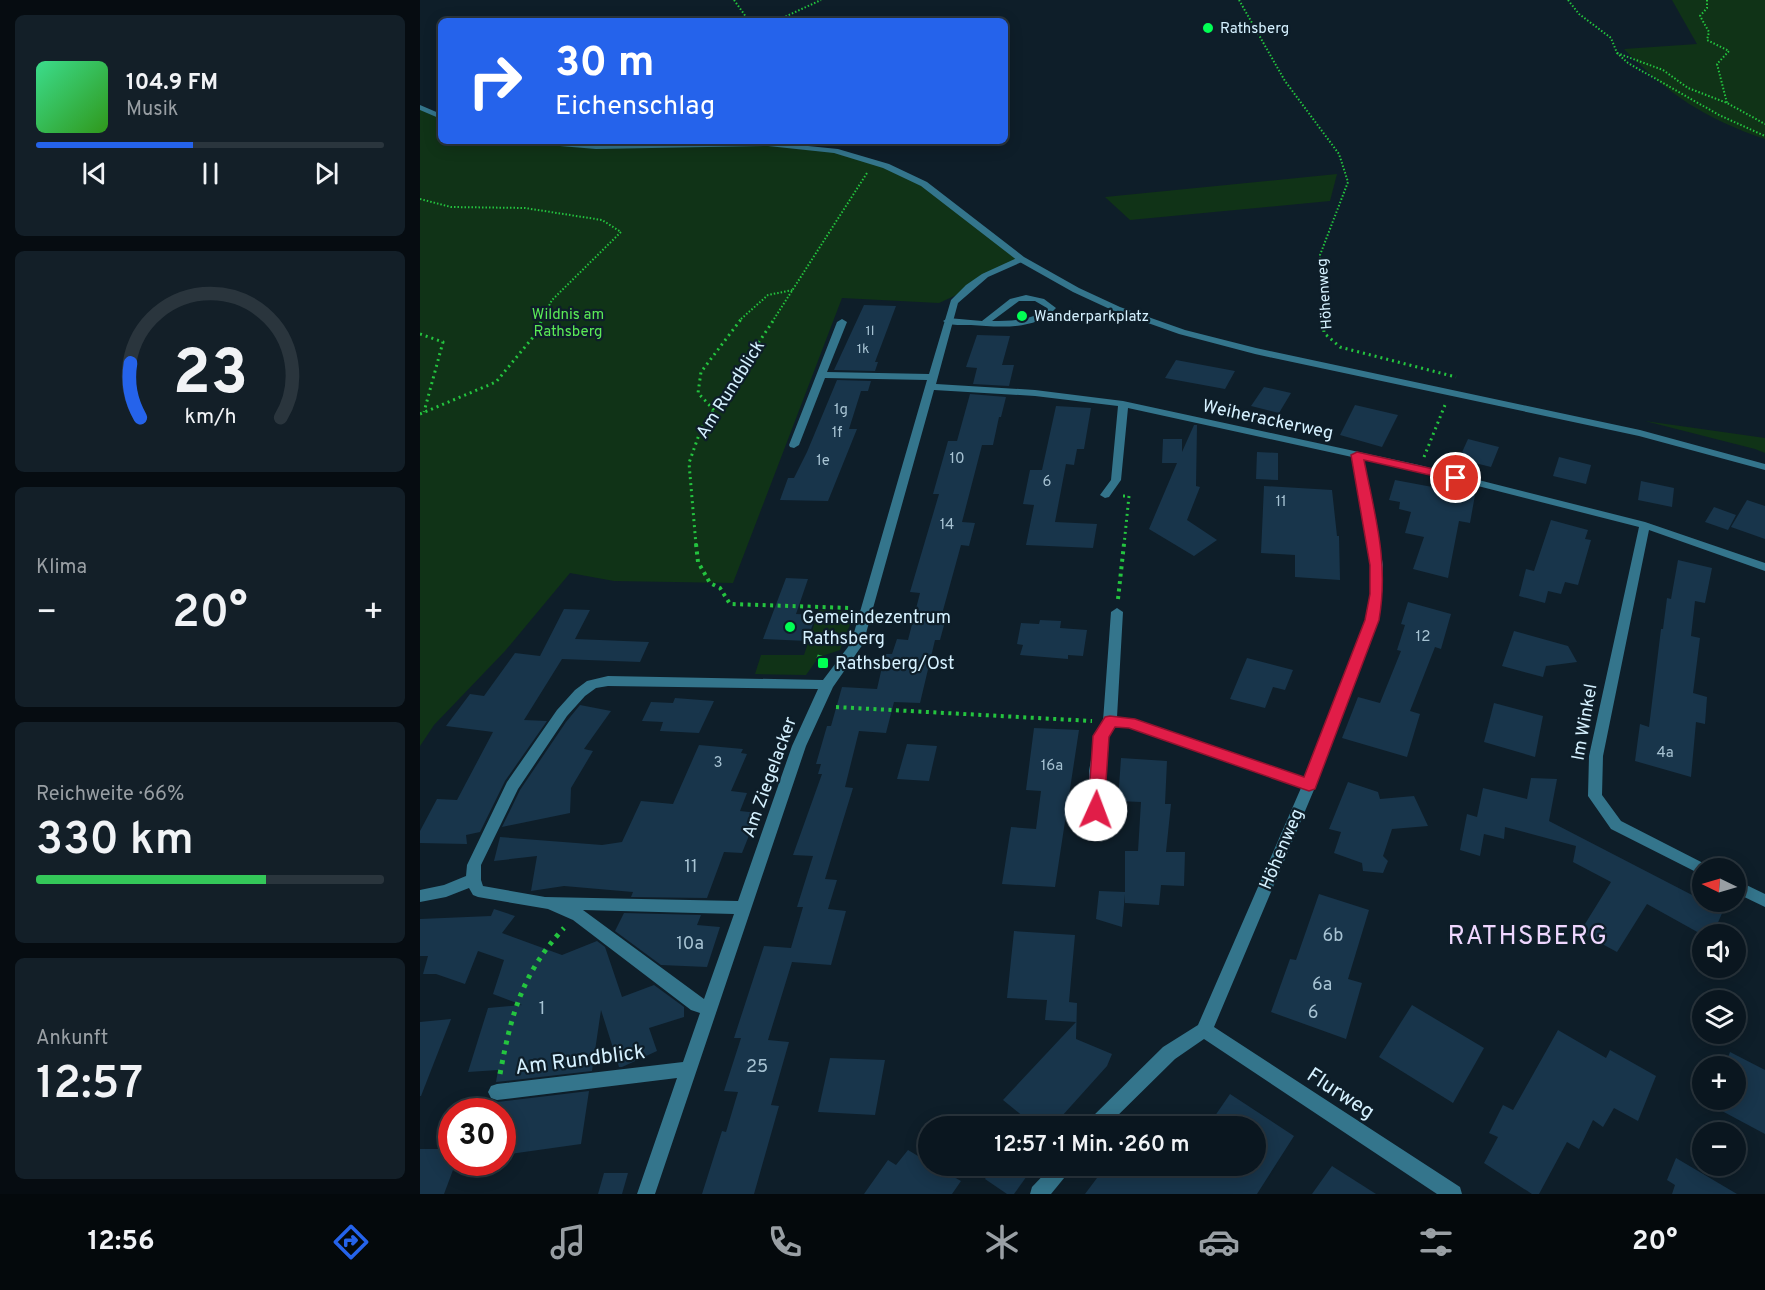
<!DOCTYPE html>
<html lang="de">
<meta charset="utf-8">
<style>
body{margin:0;font-family:Overpass,sans-serif;background:#131f28;color:#f1f3f6;height:100vh;display:flex;flex-direction:column;font-size:22px;white-space:nowrap}
*{box-sizing:border-box;margin:0}
p{font-size:20px;color:#999fa4}
.icon{flex:none;width:33px;height:33px;fill:none;stroke:currentColor;stroke-width:2;stroke-linecap:round;stroke-linejoin:round}
.map{position:relative;flex:1;overflow:hidden}
.drawer{display:flex;flex-direction:column;gap:15px;padding:15px;background:#060c11;width:420px}
.drawer>*{flex:none}
.guide{position:absolute;left:18px;top:18px;width:570px;height:126px;border-radius:9px;box-shadow:0 3px 15px #0003,0 0 0 2px #2a353d;background:#2563eb;color:#fff;overflow:hidden}
.needle{width:39px;rotate:275deg}
.fabs{position:absolute;left:1272px;top:858px;display:grid;gap:12px}
.fabs a{display:grid;place-items:center;width:54px;height:54px;border-radius:50%;background:#0a161f;box-shadow:0 3px 15px #0003,0 0 0 2px #2a353d;font-size:30px}
.speed{position:absolute;left:18px;top:1098px;display:flex;gap:12px;font-size:30px;font-weight:700;text-align:center}
.speed>*{display:grid;place-content:center;width:78px;height:78px;border-radius:50%;background:#0a161f;box-shadow:0 3px 15px #0003,0 0 0 2px #2a353d;line-height:1}
.speed .limit{border:9px solid #d22;background:#fff;color:#111}
.pin{position:absolute;display:grid;place-items:center;width:51px;height:51px;color:#fff;margin:-26px;border:3px solid #fff;border-radius:50%;box-shadow:0 2px 6px #0007}
.me{position:absolute;width:66px;margin:-33px;rotate:2deg;stroke-linejoin:round;filter:drop-shadow(0 0 4px #0008)}
.turn{display:flex;align-items:center;gap:21px;height:126px;padding:0 18px;font-size:27px}
.turn .icon{width:78px;height:78px;stroke-width:2.5}
.turn b{display:block;font-size:42px;line-height:51px}
.big{font-size:45px;font-weight:600;line-height:1.1}
.drawer .widget{flex:1;display:flex;flex-direction:column;justify-content:center;gap:9px;min-width:0;padding:0 21px;border-radius:9px;background:#131f28}
.drawer .dial{align-items:center;gap:0}
.dial svg{height:156px;overflow:visible;fill:none;stroke:#2a353d;stroke-width:7;stroke-linecap:round;text-anchor:middle}
.dial text{fill:#f1f3f6;stroke:none}
.song{display:flex;align-items:center;gap:18px}
.cover{width:72px;height:72px;border-radius:9px;background:linear-gradient(135deg,hsl(150 70% 55%),hsl(110 70% 35%))}
.played{height:6px;border-radius:3px;background:linear-gradient(90deg,#2563eb 45%,#2a353d 45%)}
.keys{display:flex;justify-content:space-around;direction:ltr}
.heat{display:flex;justify-content:space-between;align-items:center;font-size:33px;direction:ltr}
.charge{height:9px;border-radius:4px;background:linear-gradient(90deg,#34c759 66%,#2a353d 0)}
.trip{position:absolute;left:498px;top:1116px;width:348px;height:60px;border-radius:30px;background:#0a161f;box-shadow:0 3px 15px #0003,0 0 0 2px #2a353d;font-weight:600;line-height:60px;text-align:center}
.tabs{display:flex;height:96px;justify-content:space-around;align-items:center;background:#04090c;color:#999fa4}
.tabs .icon{width:42px;height:42px}
.tabs .current{color:#2563eb}
.tabs b{font-size:27px;color:#f1f3f6}
main{display:flex;flex:1;min-height:0}
.map>svg:first-child{display:block}
</style>
<main>
<section class="drawer">
<div class="widget">
<div class="song"><i class="cover"></i><div><b>104.9 FM</b><p>Musik</p></div></div>
<div class="played"></div>
<div class="keys"><svg class="icon" aria-label="previous" viewBox="0 0 24 24"><path d="M18 5L8 12l10 7zM5 5v14"/></svg><svg class="icon" aria-label="pause" viewBox="0 0 24 24"><path d="M8 5v14M16 5v14"/></svg><svg class="icon" aria-label="next" viewBox="0 0 24 24"><path d="M6 5l10 7-10 7zM19 5v14"/></svg></div>
</div>
<div class="widget dial"><svg viewBox="0 0 100 80">
<path d="M14 69A42 42 0 1 1 86 69"/>
<path d="M14 69A42 42 0 0 1 9 41" stroke="#2563eb"/>
<text x="50" y="56" font-size="32" font-weight="700">23</text>
<text x="50" y="72" font-size="11">km/h</text>
</svg></div>
<div class="widget"><p>Klima</p>
<div class="heat"><a>−</a><b class="big">20°</b><a>+</a></div>
</div>
<div class="widget"><p>Reichweite · 66%</p><b class="big">330 km</b><div class="charge"></div></div>
<div class="widget"><p>Ankunft</p><b class="big">12:57</b></div>
</section>
<div class="map">
<svg width="1345" height="1194" viewBox="0 0 1345 1194">
<rect width="100%" height="100%" fill="#0e1e29"/>
<g fill="#103317">
<path d="M1252,0H1345V139C1285,119 1248,94 1204,49L1277,44Z"/>
<polygon points="0,107 21,117 21,141 104,141 176,147 312,143 415,151 488,176 601,259 582,265 543,292 519,303 422,298 313,583 194,581 150,573 85,651 14,725 0,746"/>
<polygon points="917,174 910,201 710,220 685,197"/>
<polygon points="1225,421 1345,438 1345,453 1335,449"/>
<polygon points="399,610 435,612 420,650 399,657 386,675 335,674 341,655 384,655"/>
</g>
<g fill="#18354b">
<polygon points="444,305 476,306 455,362 458,362 455,371 414,370"/>
<polygon points="557,335 590,336 582,365 594,365 589,386 553,384 557,368 546,367"/>
<polygon points="756,360 815,371 805,389 745,378"/>
<polygon points="417,380 451,381 448,391 441,391 429,429 437,429 408,501 360,500 368,478 374,478 387,452"/>
<polygon points="844,387 871,393 859,413 831,406"/>
<polygon points="550,394 586,397 581,417 579,417 573,445 562,445 542,522 555,523 549,546 541,545 522,614 527,614 520,640 515,640 500,703 474,702 466,733 439,731 425,787 433,788 405,879 417,880 408,909 426,911 411,965 372,962 348,1040 369,1042 351,1105 359,1106 334,1194 282,1194 302,1131 306,1132 318,1092 304,1091 321,1038 314,1038 344,946 371,948 383,907 377,907 393,856 373,855 402,774 398,774 401,764 396,764 407,726 411,726 422,687 457,689 465,654 472,654 477,639 488,640 500,593 490,592 519,494 513,494 528,441 537,441"/>
<polygon points="935,405 978,415 962,447 920,435"/>
<polygon points="636,406 671,408 664,449 657,449 654,465 646,464 635,522 677,524 673,548 606,545 614,505 603,504 610,470 622,470"/>
<polygon points="774,425 777,425 776,486 780,487 767,520 797,540 774,556 729,529 757,463 742,463 743,439 762,439 762,452"/>
<polygon points="1048,439 1079,447 1071,467 1039,459"/>
<polygon points="837,452 858,453 858,480 836,479"/>
<polygon points="1139,457 1171,465 1166,484 1133,476"/>
<polygon points="975,480 1055,495 1050,523 1039,521 1028,578 993,569 1004,537 985,533 991,512 979,509 980,502 969,500"/>
<polygon points="1221,481 1254,488 1252,507 1218,500"/>
<polygon points="844,486 912,490 917,536 919,536 920,580 875,577 875,555 841,553"/>
<polygon points="1327,500 1345,506 1345,539 1311,527"/>
<polygon points="1294,507 1316,515 1308,530 1285,522"/>
<polygon points="1131,520 1168,530 1165,539 1171,540 1158,585 1145,582 1141,594 1128,591 1125,603 1099,596 1106,569 1114,571"/>
<polygon points="1258,560 1292,568 1285,603 1275,601 1271,636 1280,638 1273,693 1287,697 1285,724 1276,722 1271,777 1215,761 1220,724 1229,727 1241,629 1243,629 1247,598 1251,599"/>
<polygon points="366,578 388,579 376,614 396,615 387,641 343,639"/>
<polygon points="988,602 1031,614 1021,649 1015,647 990,711 1000,714 987,757 922,738 938,697 960,703 981,651 977,650 985,625 981,624"/>
<polygon points="144,609 170,610 155,639 229,642 220,662 142,659 104,720 127,721 85,781 60,832 46,835 47,844 0,843 0,831 17,799 37,800 73,732 26,726 50,694 64,696 95,653 120,656"/>
<polygon points="620,620 641,621 640,628 667,630 663,656 648,655 648,659 600,655 603,645 597,644 601,623 619,624"/>
<polygon points="1094,631 1148,646 1157,662 1126,666 1123,677 1082,666"/>
<polygon points="827,658 873,670 865,690 853,687 845,708 810,699"/>
<polygon points="255,698 294,701 279,733 240,731 243,722 222,721 231,702 253,703"/>
<polygon points="1074,703 1123,716 1115,757 1064,742"/>
<polygon points="160,705 191,711 164,749 173,751 151,788 150,813 82,827 100,790 146,722"/>
<polygon points="614,728 659,730 635,887 582,884 591,827 616,829 621,791 606,790"/>
<polygon points="487,744 517,746 509,781 477,779"/>
<polygon points="279,745 323,749 321,753 327,754 311,791 327,793 320,811 338,813 322,853 304,852 287,898 211,897 213,892 144,886 111,891 117,856 74,861 80,837 182,845 202,842 221,801 253,804"/>
<polygon points="701,758 747,761 745,804 751,804 746,852 765,852 764,886 741,885 739,905 705,903 705,894 702,927 676,919 679,891 705,892 705,851 718,851 721,802 698,801"/>
<polygon points="1111,778 1137,779 1129,821 1303,911 1293,934 1281,934 1227,904 1197,952 1160,932 1191,882 1153,862 1156,846 1085,827 1084,839 1064,834 1060,856 1040,850 1047,814 1057,817 1063,788 1107,799"/>
<polygon points="928,782 958,792 960,799 994,796 1008,826 972,829 963,856 968,861 963,873 943,871 942,863 914,853 921,832 909,829"/>
<polygon points="899,894 949,910 928,979 942,983 926,1039 851,1012 870,959 876,960"/>
<polygon points="74,909 95,916 82,933 142,955 177,941 185,947 202,997 234,985 264,1007 264,1017 229,1028 237,1051 202,1067 199,1067 181,1010 172,1071 76,1082 78,1070 48,1072 68,1008 102,1005 73,994 84,960 58,951 45,984 16,974 3,974 8,956 0,956 0,919 71,916"/>
<polygon points="204,913 281,915 277,925 300,927 287,967 241,965 195,931"/>
<polygon points="594,931 655,935 649,1002 657,1003 656,1039 692,1054 687,1066 633,1126 615,1126 583,1100 656,1022 625,1020 627,1000 587,998"/>
<polygon points="992,1005 1064,1048 1033,1103 959,1057"/>
<polygon points="31,1019 1,1096 0,1096 0,1022"/>
<polygon points="1138,1030 1186,1058 1190,1050 1236,1076 1218,1121 1194,1108 1183,1127 1173,1120 1159,1149 1147,1142 1119,1194 1112,1194 1064,1163 1078,1137 1069,1133 1083,1105 1093,1110"/>
<polygon points="1310,1052 1345,1070 1345,1134 1302,1111 1305,1103 1297,1100 1316,1100 1316,1066 1305,1066"/>
<polygon points="410,1058 465,1060 455,1115 398,1112"/>
<polygon points="169,1091 161,1144 82,1155 82,1112 69,1112 71,1101 77,1102"/>
<polygon points="810,1094 874,1136 837,1194 665,1194 686,1166 736,1166 752,1177 761,1166 836,1166 836,1126 788,1126"/>
<polygon points="0,1149 32,1149 32,1162 36,1162 24,1194 0,1194"/>
<polygon points="488,1150 508,1162 508,1166 514,1166 541,1181 532,1194 444,1194 468,1160 476,1165"/>
<polygon points="1256,1158 1317,1194 1252,1194 1255,1185 1247,1180"/>
<polygon points="575,1166 614,1166 594,1194 587,1194 565,1179"/>
<polygon points="912,1166 956,1194 892,1194"/>
<polygon points="184,1173 208,1173 202,1194 178,1194"/>
</g>
<g fill="none" stroke-linecap="round" stroke-linejoin="round">
<g stroke="#24c43f" stroke-width="2" stroke-dasharray="1.5 2" stroke-linecap="butt">
<polyline points="314,0 329,21"/>
<polyline points="819,0 865,81 919,154 928,182 900,255 903,319"/>
<polyline points="1148,0 1159,14 1191,38 1197,53 1208,63 1299,115 1345,136"/>
<polyline points="1287,0 1287,8 1280,16 1289,32 1287,40 1309,51 1297,64 1307,103"/>
<polyline points="356,21 401,0"/>
<polyline points="1197,53 1243,70 1268,88 1307,103 1345,124"/>
<polyline points="0,199 31,207 105,208 182,220 201,232 132,300 122,319"/>
<polyline points="321,319 348,295 373,290"/>
<polyline points="354,319 447,173"/>
</g>
<g stroke="#24c43f" stroke-width="3" stroke-dasharray="2 4" stroke-linecap="butt">
<polyline points="903,318 904,333 920,347 1036,377"/>
<polyline points="0,334 23,342 4,412"/>
<polyline points="294,410 278,393 281,372 322,318"/>
<polyline points="0,414 76,382 114,336 123,318"/>
<polyline points="1004,457 1025,405"/>
<polyline points="703,496 709,496 704,545"/>
<polyline points="276,545 269,463 281,429 355,318"/>
</g>
<g stroke="#24c43f" stroke-width="4" stroke-dasharray="3 4.5" stroke-linecap="butt">
<polyline points="276,544 278,562 290,583 300,588 310,604 431,608"/>
<polyline points="698,599 704,544"/>
<polyline points="402,658 396,656 404,659"/>
<polyline points="416,707 672,721"/>
</g>
<path stroke="#24c43f" stroke-width="5" stroke-dasharray="4 6" stroke-linecap="butt" d="M80,1074C91,1015 102,973 144,928"/>
<path fill="#34758c" fill-rule="evenodd" d="M606,295L624,299L636,308C616,331 579,327 551,325C542,325 530,326 523,321L528,318L562,321L590,299ZM599,301H615L627,308C611,321 592,321 572,321Z"/>
<g fill="#34758c" fill-rule="evenodd">
<path d="M601,256L605,259L604,261L568,277L538,303L516,384L615,390L703,401L999,465L1225,522L1345,563V571L1229,530L1183,756L1182,795L1201,821L1287,865L1289,868H1282V875L1191,829L1168,796L1169,756L1219,527L999,471L943,459L963,565L962,594L958,620L896,785L794,1027L1040,1187L1042,1194H1017L784,1039L755,1059L687,1126H666L669,1120L743,1047L778,1025L881,788L709,728L694,726C679,756 682,792 685,824L683,828L678,830L673,828L670,812L669,771L674,744L683,721L691,612L697,608L703,612L697,717L715,720L885,778L946,620L950,594L951,565L932,457L708,408L701,480L689,497L685,498L680,495L691,480L698,406L615,396L514,390L443,644L413,687L386,746L235,1194H217L257,1078L77,1100L71,1098L68,1092L71,1086L77,1084L263,1062L280,1013L271,1010L153,920L128,909L58,897L53,895L49,888L26,897L0,902V890L24,885L46,876L47,865L87,782L137,710L155,690L167,681L188,676L403,680L431,643L507,380L405,378L379,445L374,448L370,447L369,445L417,322L422,319L427,322L407,372L509,374L531,300L546,285L562,274ZM188,686L398,689L372,746L318,901L125,897L63,886L61,880V865L98,789L147,716L165,696L176,688ZM163,910L314,914L284,999Z"/>
<polygon points="1316,880 1345,894 1345,907 1316,893"/>
<polygon points="632,1166 652,1166 649,1172 631,1194 610,1194 612,1187"/>
</g>
<g fill="#34758c" fill-rule="evenodd">
<polygon points="0,105 21,114 21,119 0,110"/>
<polygon points="100,141 176,145 348,142 418,149 469,164 507,182 604,257 659,288 700,307 765,330 836,348 1220,430 1345,464 1345,470 1219,436 835,354 759,334 694,311 653,292 598,261 501,186 463,168 414,153 348,146 176,149 104,143"/>
</g>
</g>
<path fill="#e11d48" stroke="#92132f" stroke-width="1.5" d="M937,452L1036,474L1042,478L1036,481L944,460C955,516 969,562 959,620L895,789L889,791L709,728L695,727L689,737L684,810L682,814L676,816L670,814L668,810L673,736L685,717L690,716L715,719L884,777L945,620L950,594V565L931,455Z"/>
<g fill="#01ff54" stroke="#0e1e29" stroke-width="2">
<circle cx="788" cy="28" r="6"/>
<circle cx="602" cy="316" r="6"/>
<circle cx="370" cy="627" r="6"/>
<rect x="397" y="657" width="12" height="12" rx="3"/>
</g>
<g text-anchor="middle" stroke-width="4.5" stroke-linejoin="round" paint-order="stroke">
<g font-size="14" fill="#a6c2d2">
<text x="450" y="335">1l</text>
<text x="443" y="353">1k</text>
</g>
<g font-size="15" fill="#d5f1ff" stroke="#0e1e29" text-anchor="start">
<text x="800" y="33">Rathsberg</text>
<text x="614" y="321">Wanderparkplatz</text>
</g>
<g font-size="15" fill="#d5f1ff" stroke="#0e1e29">
<text transform="translate(904 294) rotate(-94)" y="5">Höhenweg</text>
</g>
<g font-size="15" fill="#5aea56" stroke="#0e1e29">
<text x="148" y="319">Wildnis am<tspan x="148" dy="17">Rathsberg</tspan></text>
</g>
<g font-size="15" fill="#a6c2d2">
<text x="421" y="414">1g</text>
<text x="417" y="437">1f</text>
<text x="537" y="463">10</text>
<text x="403" y="465">1e</text>
<text x="627" y="486">6</text>
<text x="861" y="506">11</text>
<text x="527" y="529">14</text>
<text x="1003" y="641">12</text>
<text x="1245" y="757">4a</text>
<text x="298" y="767">3</text>
<text x="632" y="770">16a</text>
</g>
<g font-size="18" fill="#d5f1ff" stroke="#0e1e29">
<text transform="translate(310 389) rotate(-58)" y="6">Am Rundblick</text>
<text transform="translate(848 419) rotate(12)" y="6">Weiherackerweg</text>
<text transform="translate(1164 722) rotate(-80)" y="6">Im Winkel</text>
<text transform="translate(349 777) rotate(-70)" y="6">Am Ziegelacker</text>
<text transform="translate(861 849) rotate(-67)" y="6">Höhenweg</text>
</g>
<g font-size="18" fill="#d5f1ff" stroke="#0e1e29" text-anchor="start">
<text x="382" y="623">Gemeindezentrum<tspan x="382" dy="21">Rathsberg</tspan></text>
<text x="415" y="669">Rathsberg/Ost</text>
</g>
<g font-size="18" fill="#a6c2d2">
<text x="271" y="872">11</text>
<text x="913" y="941">6b</text>
<text x="270" y="949">10a</text>
<text x="902" y="990">6a</text>
<text x="122" y="1014">1</text>
<text x="893" y="1018">6</text>
<text x="337" y="1072">25</text>
</g>
<g font-size="21" fill="#d5f1ff" stroke="#0e1e29">
<text transform="translate(160 1059) rotate(-7)" y="7">Am Rundblick</text>
<text transform="translate(921 1093) rotate(33)" y="7">Flurweg</text>
</g>
<g font-size="26" letter-spacing="1.5" fill="#efd7ff" stroke="#0e1e29">
<text x="1108" y="944">RATHSBERG</text>
</g>
</g>
</svg>
<div class="fabs">
<a><svg class="needle" viewBox="-14 -14 28 28"><path d="M0-13l5 13h-10z" fill="#e53935"/><path d="M0 13l5-13h-10z" fill="#999fa4"/></svg></a>
<a><svg class="icon" aria-label="sound" viewBox="0 0 24 24"><path d="M4 9h4l5-4v14l-5-4H4zM17 9q2 3 0 6"/></svg></a>
<a><svg class="icon" aria-label="layers" viewBox="0 0 24 24"><path d="M12 4l9 5-9 5-9-5zM3 14l9 5 9-5"/></svg></a>
<a>+</a>
<a>−</a>
</div>
<div class="speed"><div class="limit">30</div></div>
<div class="pin" style="left:1036px;top:478px;background:#d93025"><svg class="icon" aria-label="arrive" viewBox="0 0 24 24"><path d="M6 21V4h12l-3 4 3 4H6"/></svg></div>
<svg class="me" style="left:676px;top:810px" viewBox="-20 -20 40 40"><circle r="19" fill="#fff"/><path d="M0-13L10 11 0 6-10 11z" fill="#e11d48"/></svg>
<div class="trip">12:57 · 1 Min. · 260 m</div>
<div class="guide">
<div class="turn"><svg class="icon" aria-label="right" viewBox="0 0 24 24"><path d="M7 20v-9h11M14 6l5 5-5 5"/></svg><div><b>30 m</b>Eichenschlag</div></div>
</div>
</div>
</main>
<nav class="tabs">
<b>12:56</b>
<svg class="icon current" aria-label="directions" viewBox="0 0 24 24"><path d="M12 3l9 9-9 9-9-9zM9 14v-3h6M13 9l2 2-2 2"/></svg>
<svg class="icon" aria-label="music" viewBox="0 0 24 24"><path d="M9 18V5l10-2v13"/><circle cx="6" cy="18" r="3"/><circle cx="16" cy="16" r="3"/></svg>
<svg class="icon" aria-label="phone" viewBox="0 0 24 24"><path d="M5 4h4l2 5-3 2q2 4 5 5l2-3 5 2v4C11 20 4 13 5 4z"/></svg>
<svg class="icon" aria-label="climate" viewBox="0 0 24 24"><path d="M12 3v18M4 7l16 10M4 17L20 7"/></svg>
<svg class="icon" aria-label="car" viewBox="0 0 24 24"><path d="M5 17H2v-5l4-1 3-4h7l3 4 3 1v5h-3M9 17h6M6 11h13"/><circle cx="7" cy="17" r="2"/><circle cx="17" cy="17" r="2"/></svg>
<svg class="icon" aria-label="filters" viewBox="0 0 24 24"><path d="M4 7h16M4 17h16"/><circle cx="9" cy="7" r="2"/><circle cx="15" cy="17" r="2"/></svg>
<b>20°</b>
</nav>
